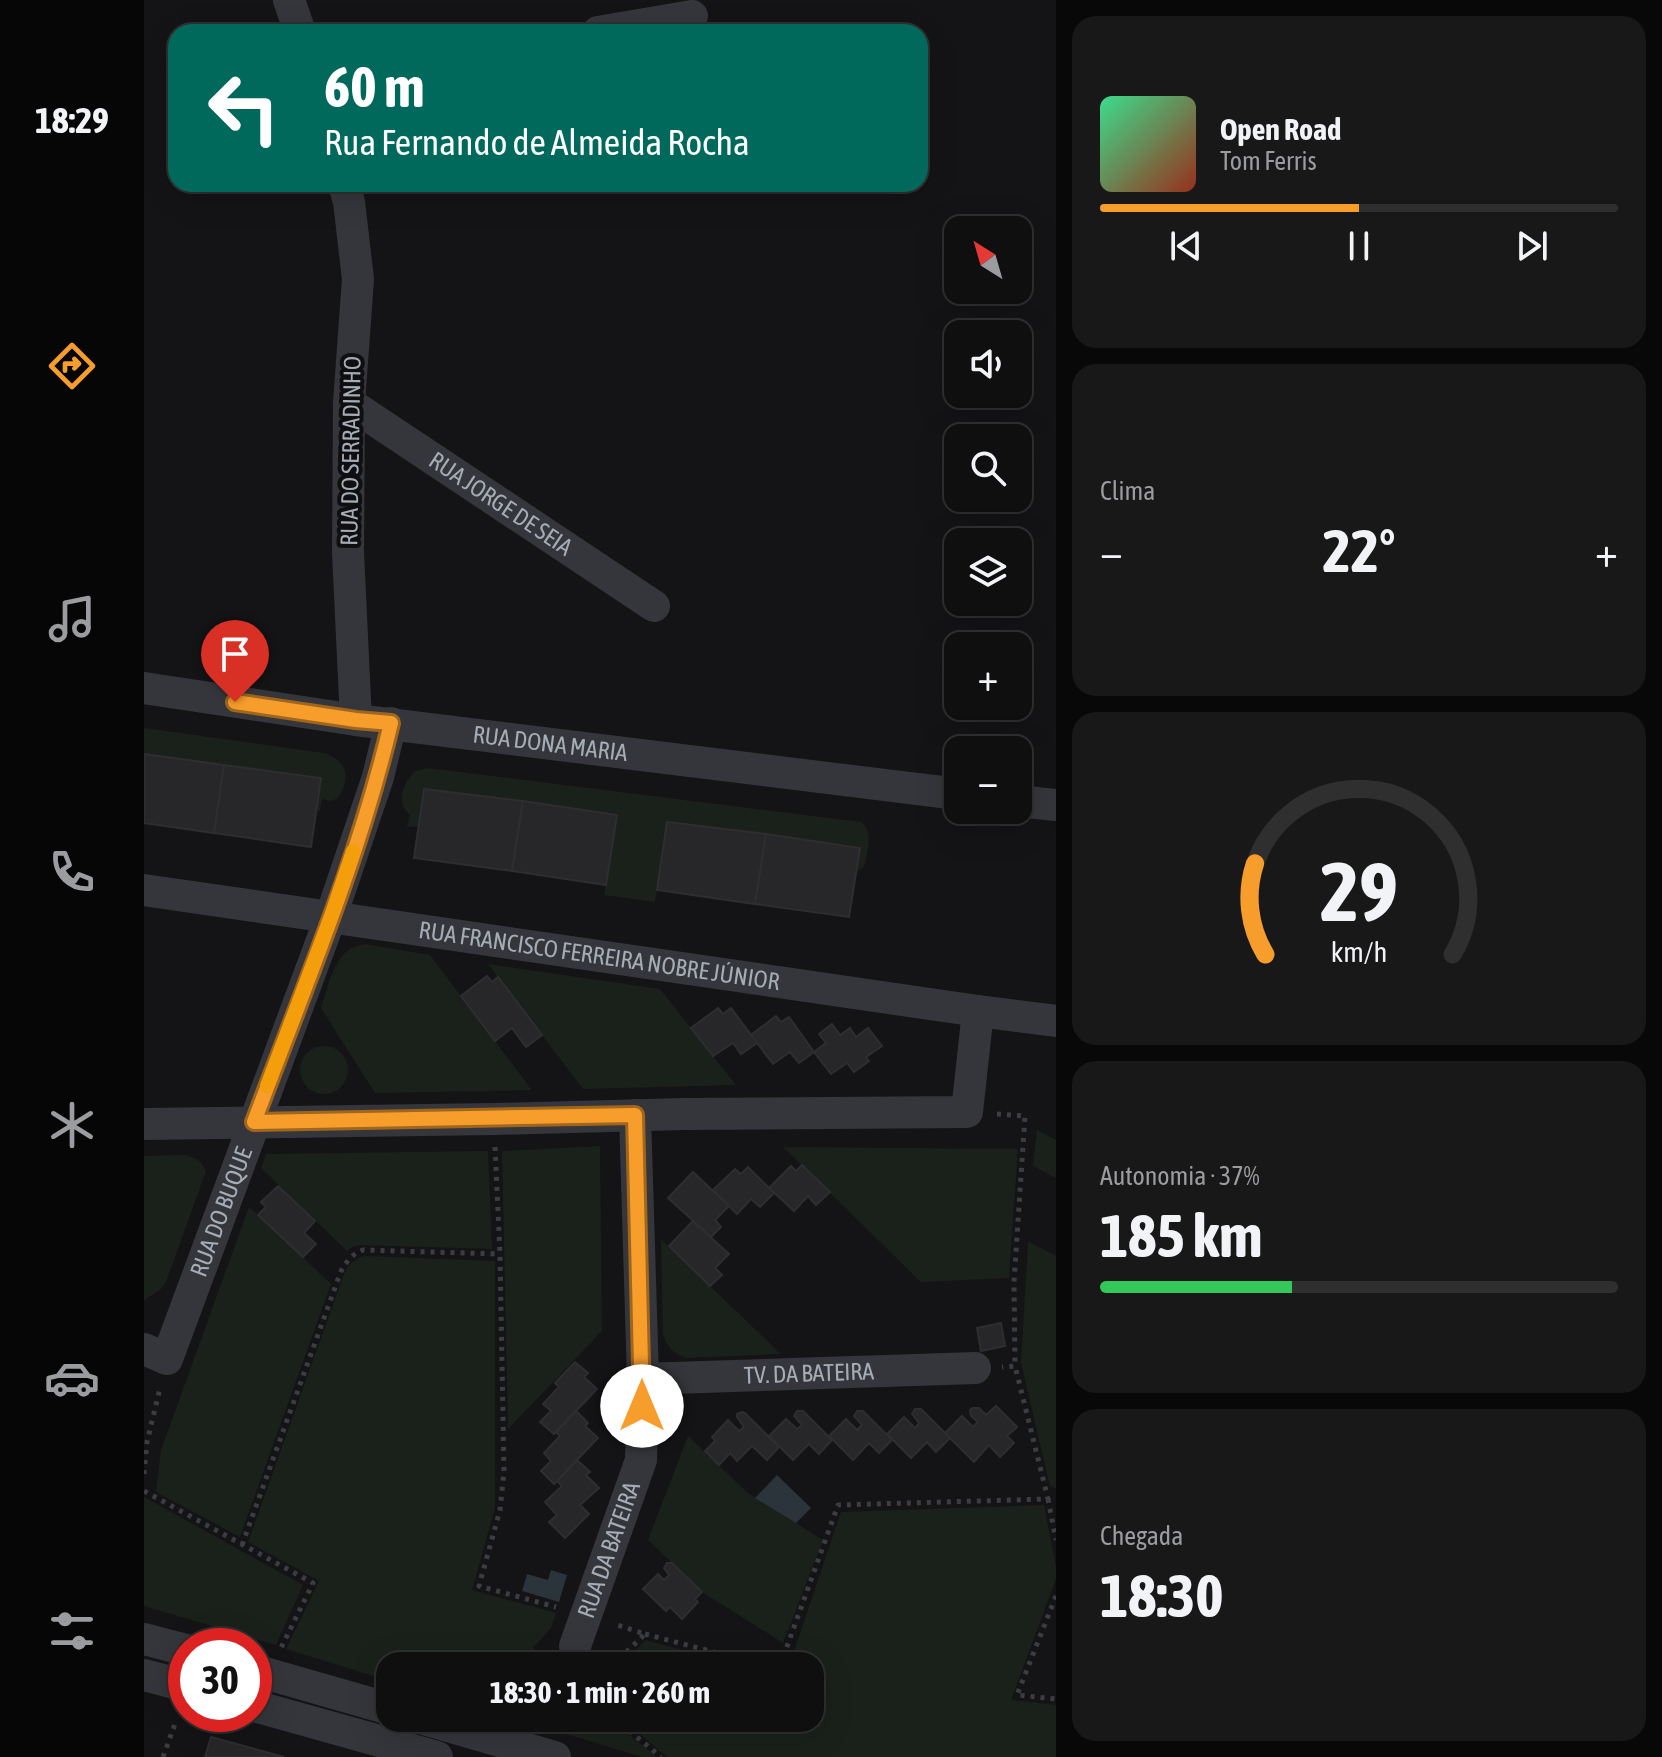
<!DOCTYPE html>
<html lang="pt">
<meta charset="utf-8">
<style>
body{margin:0;font-family:"Asap Condensed",sans-serif;background:#181819;color:#f1f3f6;height:100vh;display:flex;flex-direction:column;font-size:30px;white-space:nowrap}
*{box-sizing:border-box;margin:0}
p{font-size:26px;color:#9b9c9f}
.icon{flex:none;width:44px;height:44px;fill:none;stroke:currentColor;stroke-width:2;stroke-linecap:round;stroke-linejoin:round}
.map{position:relative;flex:1;overflow:hidden}
.side{display:flex;flex-direction:column;gap:16px;padding:16px;background:#080809;width:606px}
.side>*{flex:none}
.top-card{position:absolute;left:24px;top:24px;width:760px;height:168px;border-radius:24px;box-shadow:0 8px 32px #0002,0 0 0 2px #2f2f30;background:#00695c;color:#fff;overflow:hidden}
.needle{width:52px;rotate:323deg}
.controls{position:absolute;left:800px;top:216px;display:grid;gap:16px}
.controls a{display:grid;place-items:center;width:88px;height:88px;border-radius:16px;background:#0f0f10;box-shadow:0 8px 32px #0002,0 0 0 2px #2f2f30;font-size:40px}
.speed{position:absolute;left:24px;top:1628px;display:flex;gap:16px;font-size:40px;font-weight:700;text-align:center}
.speed>*{display:grid;place-content:center;width:104px;height:104px;border-radius:50%;background:#0f0f10;box-shadow:0 8px 32px #0002,0 0 0 2px #2f2f30;line-height:1}
.speed .limit{border:12px solid #d22;background:#fff;color:#111}
.pin{position:absolute;display:grid;place-items:center;width:68px;height:68px;color:#fff;margin:-82px -34px;border-radius:50% 50% 50% 0;rotate:-45deg;box-shadow:0 0 8px #0007}
.pin .icon{rotate:45deg}
.me{position:absolute;width:88px;margin:-44px;rotate:0deg;stroke-linejoin:round;filter:drop-shadow(0 0 6px #0008)}
.turn{display:flex;align-items:center;gap:28px;height:168px;padding:0 24px;font-size:36px}
.turn .icon{width:104px;height:104px;stroke-width:2.5}
.turn b{display:block;font-size:56px;line-height:68px}
.big{font-size:60px;font-weight:700;line-height:1.1}
.side .card{flex:1;display:flex;flex-direction:column;justify-content:center;gap:12px;min-width:0;padding:0 28px;border-radius:24px;background:#181819}
.side .dial{align-items:center;gap:0}
.dial svg{height:208px;overflow:visible;fill:none;stroke:#2f2f30;stroke-width:7;stroke-linecap:round;text-anchor:middle}
.dial text{fill:#f1f3f6;stroke:none}
.song{display:flex;align-items:center;gap:24px}
.cover{width:96px;height:96px;border-radius:12px;background:linear-gradient(135deg,hsl(150 70% 55%),hsl(10 70% 35%))}
.played{height:8px;border-radius:4px;background:linear-gradient(90deg,#f69d2c 50%,#2f2f30 50%)}
.keys{display:flex;justify-content:space-around;direction:ltr}
.heat{display:flex;justify-content:space-between;align-items:center;font-size:44px;direction:ltr}
.charge{height:12px;border-radius:6px;background:linear-gradient(90deg,#34c759 37%,#2f2f30 0)}
.trip{position:absolute;left:232px;top:1652px;width:448px;height:80px;border-radius:24px;background:#0f0f10;box-shadow:0 8px 32px #0002,0 0 0 2px #2f2f30;font-weight:700;line-height:80px;text-align:center}
main{display:flex;flex:1;min-height:0}
.menu{display:flex;flex-direction:column;width:144px;justify-content:space-around;align-items:center;background:#060606;color:#9b9c9f}
.menu .icon{width:56px;height:56px}
.menu .selected{color:#f69d2c}
.menu b{font-size:36px;color:#f1f3f6}
.map>svg:first-child{display:block}
</style>
<main>
<nav class="menu">
<b>18:29</b>
<svg class="icon selected" aria-label="directions" viewBox="0 0 24 24"><path d="M12 3l9 9-9 9-9-9zM9 14v-3h6M13 9l2 2-2 2"/></svg>
<svg class="icon" aria-label="music" viewBox="0 0 24 24"><path d="M9 18V5l10-2v13"/><circle cx="6" cy="18" r="3"/><circle cx="16" cy="16" r="3"/></svg>
<svg class="icon" aria-label="phone" viewBox="0 0 24 24"><path d="M5 4h4l2 5-3 2q2 4 5 5l2-3 5 2v4C11 20 4 13 5 4z"/></svg>
<svg class="icon" aria-label="climate" viewBox="0 0 24 24"><path d="M12 3v18M4 7l16 10M4 17L20 7"/></svg>
<svg class="icon" aria-label="car" viewBox="0 0 24 24"><path d="M5 17H2v-5l4-1 3-4h7l3 4 3 1v5h-3M9 17h6M6 11h13"/><circle cx="7" cy="17" r="2"/><circle cx="17" cy="17" r="2"/></svg>
<svg class="icon" aria-label="filters" viewBox="0 0 24 24"><path d="M4 7h16M4 17h16"/><circle cx="9" cy="7" r="2"/><circle cx="15" cy="17" r="2"/></svg>
</nav>
<div class="map">
<svg width="912" height="1757" viewBox="0 0 912 1757">
<rect width="100%" height="100%" fill="#141416"/>
<g fill="#1a211a">
<path d="M0,728L180,753C204,761 207,778 194,798L187,801L178,799L176,811H172L176,777L0,754Z"/>
<path d="M283,768L717,822C730,831 723,850 721,864L719,868L713,871L715,848L523,822L511,902L460,895L473,815L281,789L275,826L263,827L266,815C251,803 259,783 271,771Z"/>
<path d="M222,944L286,955L388,1090L231,1093L177,1008C186,982 190,947 222,944Z"/>
<polygon points="344,964 516,989 592,1085 439,1089"/>
<circle cx="180" cy="1070" r="24"/>
<polygon points="893,1130 912,1140 912,1178 889,1166"/>
<polygon points="456,1146 458,1331 364,1429 358,1151"/>
<polygon points="639,1147 874,1149 865,1278 777,1282"/>
<polygon points="344,1151 348,1249 215,1245 208,1247 203,1251 117,1168 122,1154"/>
<path d="M41,1155C52,1158 57,1161 62,1171L22,1282L16,1290L0,1300V1156Z"/>
<polygon points="105,1207 187,1284 96,1537 12,1492 17,1450"/>
<path d="M517,1239L637,1354L542,1358C530,1353 524,1348 519,1335Z"/>
<polygon points="884,1241 912,1256 912,1488 906,1486 877,1363"/>
<path d="M222,1256L351,1261V1508L328,1590L412,1613L407,1628L389,1648L406,1666H246V1681L142,1649L175,1581L104,1542L200,1274C205,1264 211,1258 222,1256Z"/>
<polygon points="544,1436 604,1493 679,1540 639,1643 558,1592 504,1540"/>
<polygon points="0,1497 159,1585 132,1645 0,1606"/>
<polygon points="900,1505 912,1567 912,1579 867,1700 912,1705 912,1757 523,1757 477,1718 666,1718 666,1666 645,1666 697,1512"/>
<polygon points="502,1640 596,1666 476,1666"/>
<polygon points="369,1718 464,1718 513,1757 498,1757"/>
</g>
<g fill="#2a343a">
<polygon points="633,1475 667,1508 652,1523 611,1498"/>
<polygon points="407,1570 423,1575 415,1602 378,1591 383,1574 404,1580"/>
</g>
<g fill="#27272a" stroke="#2e2e32" stroke-width="2">
<polygon points="0,754 80,765 70,833 0,823"/>
<polygon points="80,765 177,778 167,847 70,833"/>
<polygon points="280,789 379,801 368,871 270,858"/>
<polygon points="379,801 473,815 462,885 368,871"/>
<polygon points="523,822 622,834 611,904 513,890"/>
<polygon points="622,834 716,848 705,917 611,904"/>
<polygon points="343,976 348,982 354,977 398,1035 382,1047 368,1028 351,1041 317,996"/>
<polygon points="574,1008 579,1014 587,1008 613,1043 597,1054 589,1043 569,1056 547,1028"/>
<polygon points="632,1016 637,1022 645,1017 670,1052 655,1063 646,1052 629,1064 607,1035"/>
<polygon points="688,1024 696,1035 706,1028 712,1037 724,1028 738,1046 722,1057 725,1061 710,1072 703,1063 687,1074 670,1052 682,1043 675,1034"/>
<polygon points="658,1165 686,1192 672,1205 664,1196 650,1211 625,1188 647,1166 652,1171"/>
<polygon points="604,1167 630,1193 616,1207 607,1199 593,1214 569,1190 591,1169 597,1174"/>
<polygon points="549,1172 585,1206 571,1220 577,1227 567,1237 524,1198"/>
<polygon points="134,1186 171,1221 160,1233 172,1244 159,1257 114,1215 122,1207 117,1202"/>
<polygon points="549,1221 585,1254 571,1268 578,1275 566,1286 525,1246"/>
<polygon points="857,1323 861,1346 837,1351 833,1328"/>
<polygon points="431,1362 444,1373 440,1377 453,1389 410,1434 396,1422 407,1411 399,1404 415,1387 411,1383"/>
<polygon points="852,1406 873,1427 863,1436 870,1443 856,1457 845,1445 830,1462 801,1433 818,1416 829,1427 834,1422 827,1416 826,1410 829,1408 835,1408 842,1415"/>
<polygon points="771,1409 777,1409 806,1438 792,1452 783,1442 767,1458 743,1434 760,1417 771,1428 775,1423 768,1414"/>
<polygon points="432,1411 444,1423 441,1426 454,1438 410,1484 397,1471 407,1461 400,1453 416,1436 412,1432"/>
<polygon points="653,1411 659,1411 688,1440 675,1454 665,1444 649,1460 625,1436 642,1419 653,1429 658,1425 650,1416"/>
<polygon points="713,1411 719,1411 748,1440 735,1453 725,1443 709,1460 685,1436 702,1419 713,1430 718,1425 710,1416"/>
<polygon points="598,1412 601,1413 635,1447 623,1460 608,1446 593,1461 586,1453 575,1465 561,1451 571,1441 568,1437 584,1420 595,1431 600,1427 593,1417 593,1414"/>
<polygon points="433,1460 446,1472 442,1475 455,1488 436,1505 445,1514 421,1538 405,1522 413,1515 401,1502 418,1486 413,1481"/>
<polygon points="523,1563 528,1563 558,1592 551,1599 554,1602 538,1619 526,1607 522,1611 499,1589 514,1574 520,1580 525,1575 520,1568"/>
<polygon points="67,1737 140,1757 61,1757"/>
</g>
<g fill="none" stroke-linecap="round" stroke-linejoin="round">
<g stroke="#3b3d42" stroke-width="5" stroke-dasharray="4 6" stroke-linecap="butt">
<polyline points="853,1114 881,1116 870,1282 871,1366"/>
<polyline points="351,1147 356,1254 360,1471 356,1510 335,1586 412,1607"/>
<polyline points="0,1474 3,1442 16,1388"/>
<polyline points="0,1491 169,1583 137,1648"/>
<polyline points="904,1499 912,1540"/>
<path d="M98,1545L197,1271C203,1261 208,1254 219,1250L356,1254"/>
<polyline points="912,1596 873,1695 912,1699"/>
<polyline points="501,1634 623,1666"/>
<polyline points="468,1666 501,1634 470,1624"/>
<polyline points="636,1666 694,1505 904,1499 871,1366 858,1367"/>
<polyline points="43,1718 91,1732"/>
<polyline points="470,1718 517,1757"/>
<polyline points="19,1757 32,1721"/>
</g>
<g stroke="#35363b" stroke-width="32">
<polyline points="145,0 156,32"/>
<polyline points="454,32 548,16"/>
<polyline points="200,184 205,202 214,279 205,403 204,553 212,720"/>
<path id="s1" d="M205,403L510,606"/>
<path id="s2" d="M0,688L212,720L814,794"/>
<polyline points="874,801 912,805"/>
<path id="s3" d="M0,890L834,1011L912,1021"/>
<polyline points="0,1124 350,1119 540,1114 823,1112 834,1011"/>
<path id="s4" d="M0,1349L23,1359L187,916L234,777L247,723"/>
<path id="s5" d="M499,1379L831,1368"/>
<polyline points="0,1639 42,1650"/>
<path id="s6" d="M431,1646L497,1460L499,1379L491,1115"/>
<polyline points="110,1670 246,1709"/>
<polyline points="0,1675 42,1686"/>
<polyline points="110,1706 293,1757"/>
<polyline points="276,1718 411,1757"/>
</g>
</g>
<g fill="none" stroke-linecap="round" stroke-linejoin="round">
<g stroke="#a0661d" stroke-width="20">
<path id="route" d="M91,702L212,720L247,723C215,859 159,991 110,1122L491,1115L498,1406"/>
</g>
<use href="#route" stroke="#f69d2c" stroke-width="14"/>
<polyline stroke="#f59e0b" stroke-width="14" points="123,1086 187,916 209,851"/>
</g>
<g text-anchor="middle" stroke-width="8" stroke-linejoin="round" paint-order="stroke">
<g font-size="24" fill="#a5acb6" stroke="#0f0f11">
<text transform="translate(207 451) rotate(-89)" y="8">RUA DO SERRADINHO</text>
<text dy="8" stroke="none"><textPath href="#s1" startOffset="182">RUA JORGE DE SEIA</textPath></text>
<text dy="8" stroke="none"><textPath href="#s2" startOffset="410">RUA DONA MARIA</textPath></text>
<text dy="8" stroke="none"><textPath href="#s3" startOffset="460">RUA FRANCISCO FERREIRA NOBRE JÚNIOR</textPath></text>
<text dy="8" stroke="none"><textPath href="#s4" startOffset="182">RUA DO BUQUE</textPath></text>
<text dy="8" stroke="none"><textPath href="#s5" startOffset="166">TV. DA BATEIRA</textPath></text>
<text dy="8" stroke="none"><textPath href="#s6" startOffset="102">RUA DA BATEIRA</textPath></text>
</g>
</g>
</svg>
<div class="controls">
<a><svg class="needle" viewBox="-14 -14 28 28"><path d="M0-13l5 13h-10z" fill="#e53935"/><path d="M0 13l5-13h-10z" fill="#9b9c9f"/></svg></a>
<a><svg class="icon" aria-label="sound" viewBox="0 0 24 24"><path d="M4 9h4l5-4v14l-5-4H4zM17 9q2 3 0 6"/></svg></a>
<a><svg class="icon" aria-label="search" viewBox="0 0 24 24"><circle cx="10" cy="10" r="6"/><path d="M15 15l6 6"/></svg></a>
<a><svg class="icon" aria-label="layers" viewBox="0 0 24 24"><path d="M12 4l9 5-9 5-9-5zM3 14l9 5 9-5"/></svg></a>
<a>+</a>
<a>−</a>
</div>
<div class="speed"><div class="limit">30</div></div>
<div class="pin" style="left:91px;top:702px;background:#d93025"><svg class="icon" aria-label="arrive" viewBox="0 0 24 24"><path d="M6 21V4h12l-3 4 3 4H6"/></svg></div>
<svg class="me" style="left:498px;top:1406px" viewBox="-20 -20 40 40"><circle r="19" fill="#fff"/><path d="M0-13L10 11 0 6-10 11z" fill="#f69d2c"/></svg>
<div class="trip">18:30 · 1 min · 260 m</div>
<div class="top-card">
<div class="turn"><svg class="icon" aria-label="left" viewBox="0 0 24 24"><path d="M17 20v-9H6M10 6l-5 5 5 5"/></svg><div><b>60 m</b>Rua Fernando de Almeida Rocha</div></div>
</div>
</div>
<section class="side">
<div class="card">
<div class="song"><i class="cover"></i><div><b>Open Road</b><p>Tom Ferris</p></div></div>
<div class="played"></div>
<div class="keys"><svg class="icon" aria-label="previous" viewBox="0 0 24 24"><path d="M18 5L8 12l10 7zM5 5v14"/></svg><svg class="icon" aria-label="pause" viewBox="0 0 24 24"><path d="M8 5v14M16 5v14"/></svg><svg class="icon" aria-label="next" viewBox="0 0 24 24"><path d="M6 5l10 7-10 7zM19 5v14"/></svg></div>
</div>
<div class="card"><p>Clima</p>
<div class="heat"><a>−</a><b class="big">22°</b><a>+</a></div>
</div>
<div class="card dial"><svg viewBox="0 0 100 80">
<path d="M14 69A42 42 0 1 1 86 69"/>
<path d="M14 69A42 42 0 0 1 10 34" stroke="#f69d2c"/>
<text x="50" y="56" font-size="32" font-weight="700">29</text>
<text x="50" y="72" font-size="11">km/h</text>
</svg></div>
<div class="card"><p>Autonomia · 37%</p><b class="big">185 km</b><div class="charge"></div></div>
<div class="card"><p>Chegada</p><b class="big">18:30</b></div>
</section>
</main>
